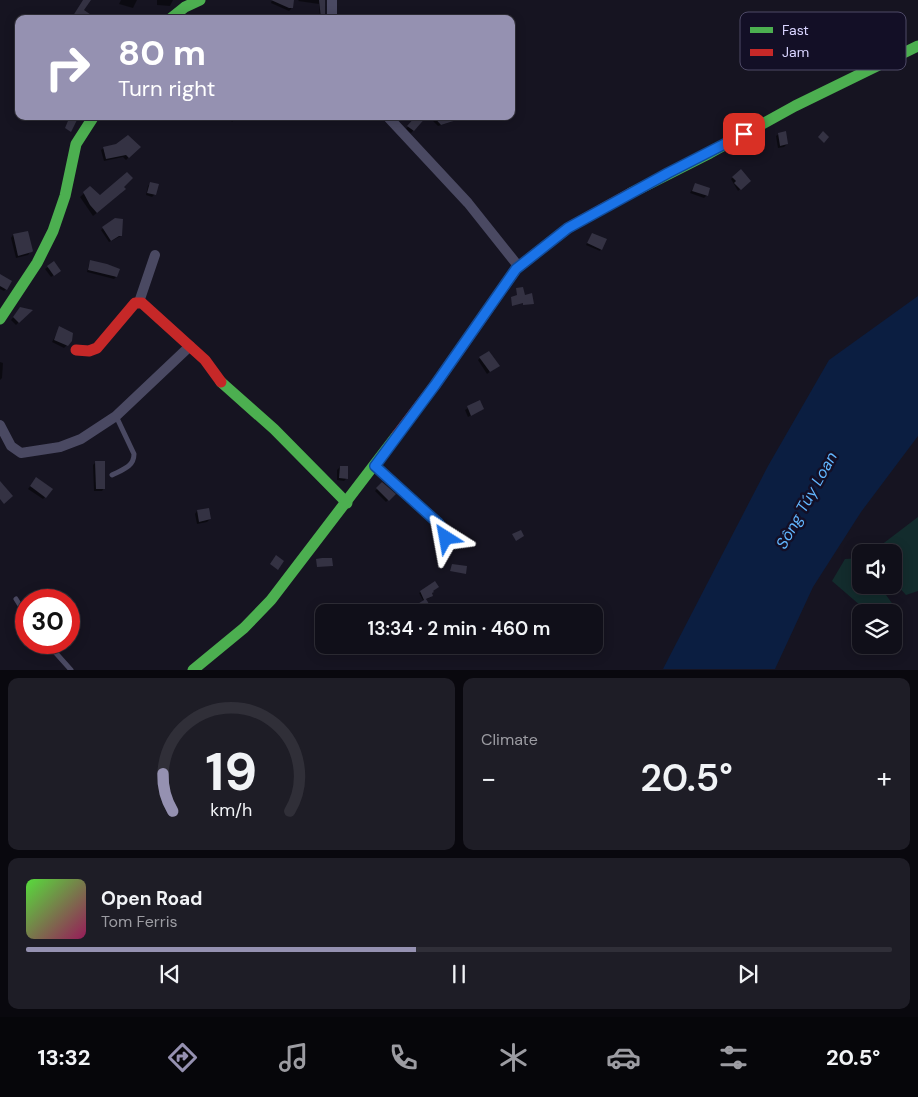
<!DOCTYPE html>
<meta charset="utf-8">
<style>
body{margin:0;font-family:"DM Sans",sans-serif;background:#1e1d26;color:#f1f3f6;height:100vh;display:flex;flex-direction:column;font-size:19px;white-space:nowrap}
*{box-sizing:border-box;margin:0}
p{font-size:16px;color:#9c9ca2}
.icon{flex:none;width:28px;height:28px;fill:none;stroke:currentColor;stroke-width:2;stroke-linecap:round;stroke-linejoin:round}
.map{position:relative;height:670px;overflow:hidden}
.panel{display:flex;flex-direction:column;gap:8px;padding:8px;background:#09080e;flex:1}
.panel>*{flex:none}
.guide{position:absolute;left:15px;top:15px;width:500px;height:105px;border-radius:10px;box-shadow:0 2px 12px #0003,0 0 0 1px #302f38;background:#9591b1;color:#fff;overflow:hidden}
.fabs{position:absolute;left:852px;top:544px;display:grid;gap:10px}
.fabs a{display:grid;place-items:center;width:50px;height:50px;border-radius:10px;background:#100f19;box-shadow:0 2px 12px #0003,0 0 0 1px #302f38;font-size:25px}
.speed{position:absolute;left:15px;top:589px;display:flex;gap:10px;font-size:25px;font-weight:700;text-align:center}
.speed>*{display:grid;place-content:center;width:65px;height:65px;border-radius:50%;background:#100f19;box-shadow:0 2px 12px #0003,0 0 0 1px #302f38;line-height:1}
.speed .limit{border:8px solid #d22;background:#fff;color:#111}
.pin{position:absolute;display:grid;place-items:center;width:42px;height:42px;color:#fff;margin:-21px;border-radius:10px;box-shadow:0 2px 8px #0006}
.me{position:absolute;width:55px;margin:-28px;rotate:326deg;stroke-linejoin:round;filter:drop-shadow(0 0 4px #0008)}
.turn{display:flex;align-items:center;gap:18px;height:105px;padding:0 20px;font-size:22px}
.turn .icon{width:65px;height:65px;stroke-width:2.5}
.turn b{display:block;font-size:35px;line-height:42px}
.big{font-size:38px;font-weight:600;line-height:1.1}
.panel .widget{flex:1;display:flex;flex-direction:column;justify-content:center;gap:8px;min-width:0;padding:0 18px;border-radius:10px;background:#1e1d26}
.panel .dial{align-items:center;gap:0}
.dial svg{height:130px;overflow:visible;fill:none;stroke:#302f38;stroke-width:7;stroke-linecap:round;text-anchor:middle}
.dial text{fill:#f1f3f6;stroke:none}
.song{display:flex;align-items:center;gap:15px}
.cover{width:60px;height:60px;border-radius:8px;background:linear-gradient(135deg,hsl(110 70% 55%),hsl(330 70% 35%))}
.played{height:5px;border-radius:2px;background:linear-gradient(90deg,#9591b1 45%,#302f38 45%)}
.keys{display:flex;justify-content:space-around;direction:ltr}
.heat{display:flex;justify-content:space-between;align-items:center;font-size:28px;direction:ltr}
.panel .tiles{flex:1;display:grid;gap:8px;grid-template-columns:1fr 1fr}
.widget:last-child{grid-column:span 2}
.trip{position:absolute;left:315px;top:604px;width:288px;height:50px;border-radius:10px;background:#100f19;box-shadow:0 2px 12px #0003,0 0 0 1px #302f38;font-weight:600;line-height:50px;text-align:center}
.tab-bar{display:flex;height:80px;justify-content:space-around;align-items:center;background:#06060a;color:#9c9ca2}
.tab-bar .icon{width:35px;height:35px}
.tab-bar .active{color:#9591b1}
.tab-bar b{font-size:22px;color:#f1f3f6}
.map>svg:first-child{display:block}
</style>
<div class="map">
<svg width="918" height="670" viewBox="0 0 918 670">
<rect width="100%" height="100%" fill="#161421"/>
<polygon fill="#132c2d" points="918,517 918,591 906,595 897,585 886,595 894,606 884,612 868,612 832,581 845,559 861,558 861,585 894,585 894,552 872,552"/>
<polygon fill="#0b1e41" points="918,296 918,436 861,512 813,587 775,669 663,669 768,466 829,360"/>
<g fill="#0007">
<polygon points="121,0 137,0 133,8 119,4"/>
<polygon points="157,0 173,0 170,6 157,5"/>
<polygon points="272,0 293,0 291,9 289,11 271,3"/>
<polygon points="299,0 324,0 324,19 320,19 319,4 298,1"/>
<polygon points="108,116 118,116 114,121"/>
<polygon points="228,116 238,116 232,122"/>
<polygon points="417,116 422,121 411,133 406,129"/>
<polygon points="428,116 451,116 454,120 451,122 438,126"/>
<polygon points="779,134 787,144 784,147 778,148 776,136"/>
<polygon points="139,147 126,160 123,157 104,161 101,150 104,148"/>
<polygon points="741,171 749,181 738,191 731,179"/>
<polygon points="151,183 155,194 152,197 146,195 148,186"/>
<polygon points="695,185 707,195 704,198 690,193"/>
<polygon points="123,187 121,193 93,216 80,197 90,188 100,197"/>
<polygon points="115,220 121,236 109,242 101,230"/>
<polygon points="27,232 30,252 28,255 16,258 11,238 13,235"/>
<polygon points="592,234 601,249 600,251 586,245"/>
<polygon points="91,261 116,277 114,279 87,272 89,264"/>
<polygon points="54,263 57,273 51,277 45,269"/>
<polygon points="0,276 6,289 4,291 0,289"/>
<polygon points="21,308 30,311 16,325 11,320"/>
<polygon points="60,328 71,341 64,348 52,342"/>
<polygon points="480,358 495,368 487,374 478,360"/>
<polygon points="0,362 3,363 2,378 0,380"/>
<polygon points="479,402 483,409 468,417 465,410"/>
<polygon points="96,462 104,488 102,491 94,491 93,465"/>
<polygon points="340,467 347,478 344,481 337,480 337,470"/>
<polygon points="34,481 45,497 43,499 28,489"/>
<polygon points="382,484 394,494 386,502 375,491"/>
<polygon points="197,511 210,519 207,522 197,524 195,514"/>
<polygon points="435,583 431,597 425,600 432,612 425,612 424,611 418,612 416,607 424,602 419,593"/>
</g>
<g fill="#343243">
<polygon points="83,0 91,0 84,10 97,19 71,19"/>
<polygon points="271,0 294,0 293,8 289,8"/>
<polygon points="319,0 325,0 325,19 321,19"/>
<polygon points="70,116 79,116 71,132 65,128"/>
<polygon points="416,116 427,116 414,131 407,126"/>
<polygon points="433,116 463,116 463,118 441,125"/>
<polygon points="786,131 788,144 780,146 778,133"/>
<polygon points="823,131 829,137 824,143 818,137"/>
<polygon points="128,135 141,147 129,158 126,155 106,159 103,147 116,144"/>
<polygon points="741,169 751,181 741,190 734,183 736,181 732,177"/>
<polygon points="127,172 133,178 124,187 126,189 97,213 90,205 83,192 90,186 100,195"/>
<polygon points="150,182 159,184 156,195 147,193"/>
<polygon points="695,183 710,188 708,196 692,191"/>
<polygon points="115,218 123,219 122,236 119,236 111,241 102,227"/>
<polygon points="28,231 33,251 32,252 18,256 13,234"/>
<polygon points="592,233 607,239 602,250 587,243"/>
<polygon points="90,260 107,264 120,269 117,277 88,270"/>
<polygon points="54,261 61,271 54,276 47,266"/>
<polygon points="0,274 12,281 7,290 0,286"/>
<polygon points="523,287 525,295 532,293 534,304 523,305 523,303 512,306 511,297 517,295 516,288"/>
<polygon points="20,307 33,310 19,323 13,317"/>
<polygon points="59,326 73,333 72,341 68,346 54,340"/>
<polygon points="489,351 500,366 490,372 479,357"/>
<polygon points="480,400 484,409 471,416 467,406"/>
<polygon points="95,461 105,461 105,489 96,489"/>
<polygon points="340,466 348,466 348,479 339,478"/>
<polygon points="36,477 53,489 46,498 30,486"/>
<polygon points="0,481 13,496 4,504 0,499"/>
<polygon points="382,482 396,494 389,501 376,488"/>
<polygon points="209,508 211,519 199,522 197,510"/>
<polygon points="521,530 524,536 516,541 512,534"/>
<polygon points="276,555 284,561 278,570 270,564"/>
<polygon points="322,558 332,558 333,566 317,567 316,559"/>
<polygon points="452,564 467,566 466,574 450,571"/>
<polygon points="435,581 439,587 433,591 434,592 432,593 433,596 426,599 434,612 419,612 416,605 424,600 420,591"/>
</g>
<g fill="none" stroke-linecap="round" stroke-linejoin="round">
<g stroke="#4a4962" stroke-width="5">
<path d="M112,475C122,470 134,467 134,454L116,416"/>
<polyline points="16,599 26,615"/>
<polyline points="46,642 71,670"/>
</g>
<g stroke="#4a4962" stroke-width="10">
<polyline points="332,0 332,19"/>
<polyline points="387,116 468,203 519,267"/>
<polyline points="139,302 155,255"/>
<polyline points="0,425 11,446 21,453 60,447 81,439 116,416 190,346"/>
<path d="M375,466L442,527C447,537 447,545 442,555"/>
</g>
<g stroke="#4caf50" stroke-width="11">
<polyline points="170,19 185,7 200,0"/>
<polyline points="631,193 710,153 795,106 918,46"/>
<polyline points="0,319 37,263 53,231 65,196 76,144 94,116"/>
<polyline points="221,382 274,429 347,503"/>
<polyline points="193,670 244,628 271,600 397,435"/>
</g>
<g stroke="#c62828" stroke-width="11">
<polyline points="76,350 89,351 97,348 135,303 142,303 205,360 221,382"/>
<polyline points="397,435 435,385 516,269 568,228 631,193"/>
</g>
</g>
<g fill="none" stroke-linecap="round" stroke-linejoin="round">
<g stroke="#114b97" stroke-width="12">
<polyline id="route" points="446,538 445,532 438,523 375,466 435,385 516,269 568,228 668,173 744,134"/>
</g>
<use href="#route" stroke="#1a73e8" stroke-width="9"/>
</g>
<g text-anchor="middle" stroke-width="5" stroke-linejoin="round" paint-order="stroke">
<g font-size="16" font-style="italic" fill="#62b6ff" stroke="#130f26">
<text transform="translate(806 500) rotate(-61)" y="6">Sông Túy Loan</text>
</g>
</g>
<rect x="740" y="12" width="166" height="58" rx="8" fill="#130f26" stroke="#4e4a67" stroke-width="1"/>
<rect x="750" y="27" width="23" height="6" fill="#4caf50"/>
<rect x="750" y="49" width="23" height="7" fill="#c62828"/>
<g font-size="14" fill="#d9d4ff">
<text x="782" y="35">Fast</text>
<text x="782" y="57">Jam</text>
</g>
</svg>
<div class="fabs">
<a><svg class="icon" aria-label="sound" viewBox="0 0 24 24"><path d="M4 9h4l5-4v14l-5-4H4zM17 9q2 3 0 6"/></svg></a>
<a><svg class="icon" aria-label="layers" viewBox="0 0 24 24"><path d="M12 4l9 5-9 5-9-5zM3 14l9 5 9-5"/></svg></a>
</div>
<div class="speed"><div class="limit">30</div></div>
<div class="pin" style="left:744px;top:134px;background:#d93025"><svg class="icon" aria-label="arrive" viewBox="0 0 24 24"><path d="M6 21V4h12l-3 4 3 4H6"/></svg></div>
<svg class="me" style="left:446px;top:538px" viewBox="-20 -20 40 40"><path d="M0-17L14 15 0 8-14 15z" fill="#1a73e8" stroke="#fff" stroke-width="4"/></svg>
<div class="trip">13:34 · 2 min · 460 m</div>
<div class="guide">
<div class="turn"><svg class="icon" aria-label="right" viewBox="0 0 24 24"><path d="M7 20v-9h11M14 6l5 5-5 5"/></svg><div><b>80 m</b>Turn right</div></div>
</div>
</div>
<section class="panel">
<div class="tiles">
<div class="widget dial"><svg viewBox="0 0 100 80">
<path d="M14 69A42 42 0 1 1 86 69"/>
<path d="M14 69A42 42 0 0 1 8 46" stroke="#9591b1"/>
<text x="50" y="56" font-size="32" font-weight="700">19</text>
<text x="50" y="72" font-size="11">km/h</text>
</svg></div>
<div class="widget"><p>Climate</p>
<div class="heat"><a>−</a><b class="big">20.5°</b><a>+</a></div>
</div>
<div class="widget">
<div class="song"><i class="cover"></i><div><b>Open Road</b><p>Tom Ferris</p></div></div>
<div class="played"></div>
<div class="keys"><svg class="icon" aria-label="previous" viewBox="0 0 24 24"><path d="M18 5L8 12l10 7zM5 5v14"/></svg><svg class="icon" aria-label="pause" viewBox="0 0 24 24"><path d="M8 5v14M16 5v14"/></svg><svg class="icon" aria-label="next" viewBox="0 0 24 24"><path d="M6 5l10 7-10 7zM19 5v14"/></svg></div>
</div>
</div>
</section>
<nav class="tab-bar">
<b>13:32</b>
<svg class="icon active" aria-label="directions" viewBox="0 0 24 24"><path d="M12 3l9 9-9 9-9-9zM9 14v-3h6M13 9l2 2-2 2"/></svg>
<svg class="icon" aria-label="music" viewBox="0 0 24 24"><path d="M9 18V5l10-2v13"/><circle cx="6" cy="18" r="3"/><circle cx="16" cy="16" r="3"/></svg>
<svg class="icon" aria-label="phone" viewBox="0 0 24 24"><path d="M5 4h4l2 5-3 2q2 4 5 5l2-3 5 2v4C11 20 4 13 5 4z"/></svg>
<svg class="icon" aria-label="climate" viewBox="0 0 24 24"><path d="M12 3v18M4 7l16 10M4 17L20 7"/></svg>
<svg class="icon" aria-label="car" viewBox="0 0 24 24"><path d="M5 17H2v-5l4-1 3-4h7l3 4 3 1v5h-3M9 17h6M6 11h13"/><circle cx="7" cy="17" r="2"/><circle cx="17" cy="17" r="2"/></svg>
<svg class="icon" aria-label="filters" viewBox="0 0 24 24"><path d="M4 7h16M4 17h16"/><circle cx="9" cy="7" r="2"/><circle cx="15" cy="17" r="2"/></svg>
<b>20.5°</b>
</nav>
